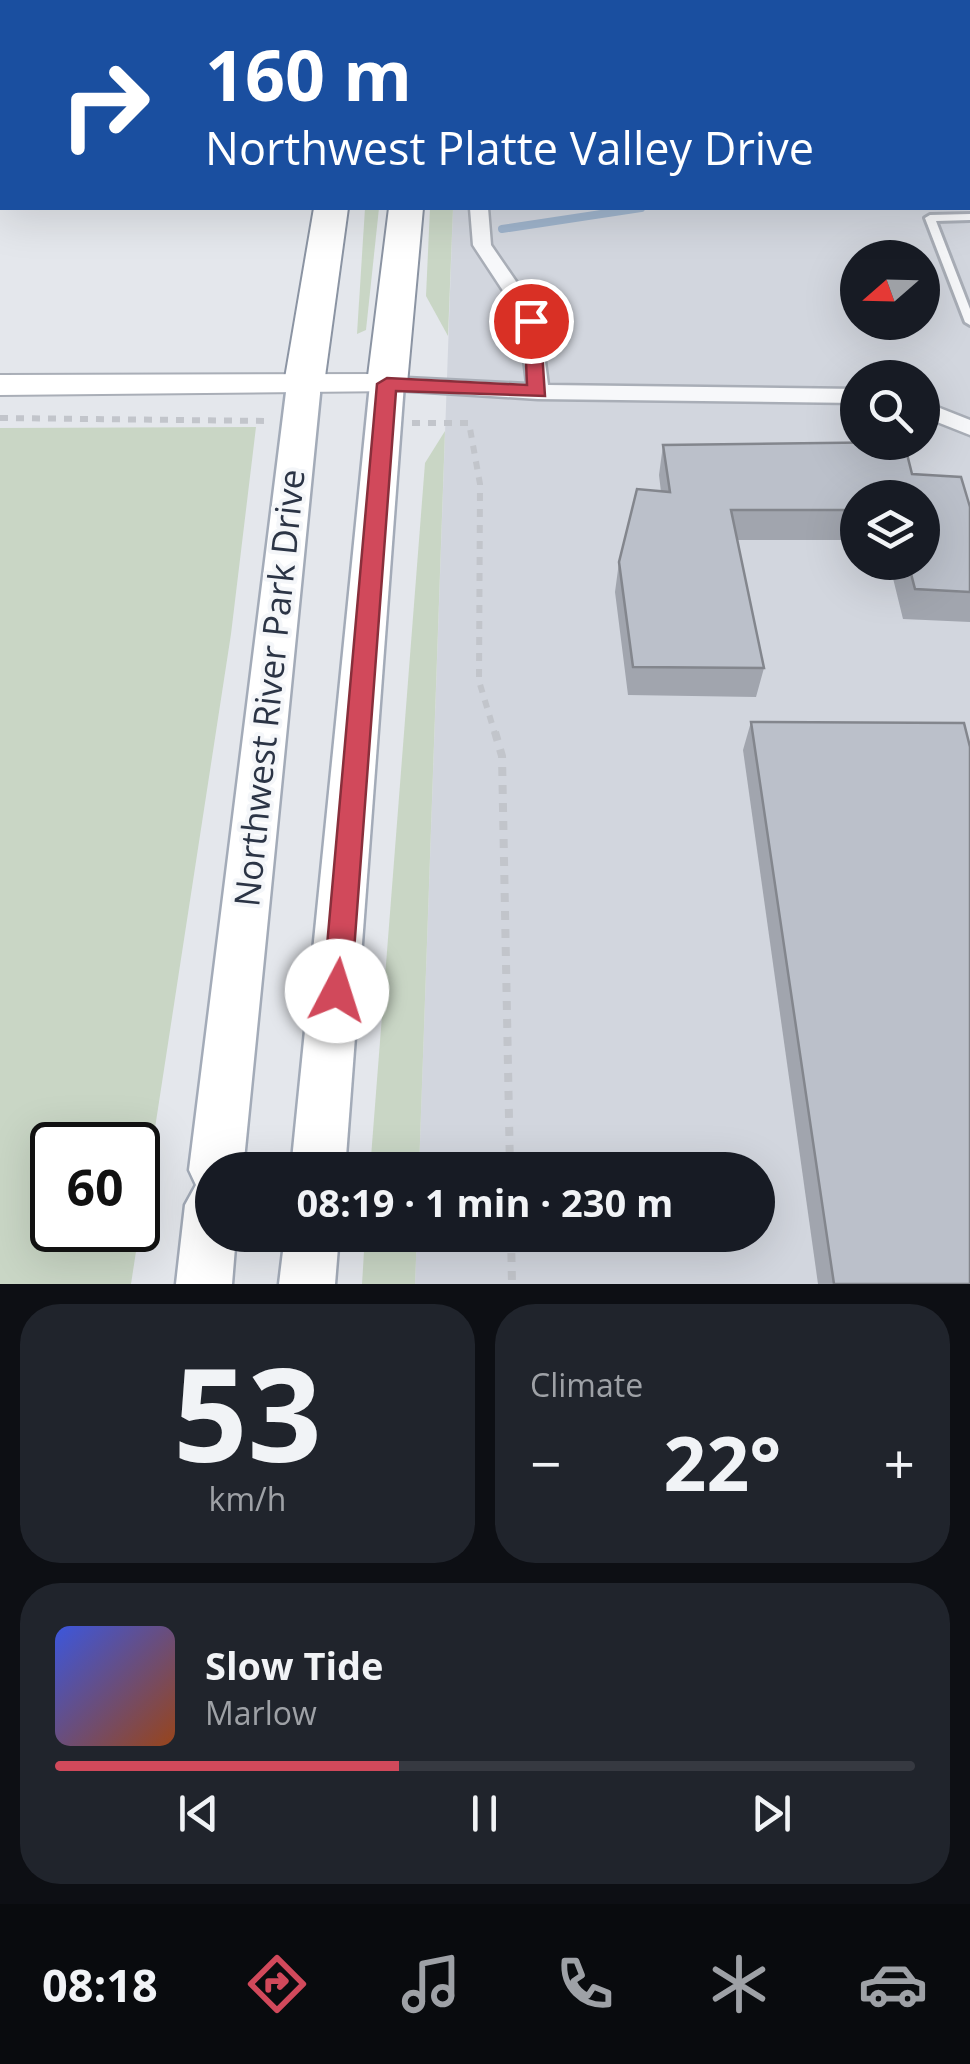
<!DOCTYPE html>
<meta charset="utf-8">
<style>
body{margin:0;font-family:"Open Sans",sans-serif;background:#20242c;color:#f1f3f6;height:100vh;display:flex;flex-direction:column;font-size:38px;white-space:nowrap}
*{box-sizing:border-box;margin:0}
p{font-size:32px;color:#9ea1a6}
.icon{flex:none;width:55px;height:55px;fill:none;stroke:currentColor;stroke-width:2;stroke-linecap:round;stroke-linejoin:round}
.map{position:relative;height:1284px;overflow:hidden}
.drawer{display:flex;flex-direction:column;gap:20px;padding:20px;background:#0d0f14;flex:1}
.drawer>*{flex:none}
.hud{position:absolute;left:0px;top:0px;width:970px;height:210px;box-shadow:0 10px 40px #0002;background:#1a4fa0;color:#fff;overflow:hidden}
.needle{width:65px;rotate:250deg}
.controls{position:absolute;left:840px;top:240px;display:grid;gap:20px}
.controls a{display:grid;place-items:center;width:100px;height:100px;border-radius:50%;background:#171b24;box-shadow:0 10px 40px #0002;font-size:50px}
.speed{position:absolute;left:30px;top:1122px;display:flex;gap:20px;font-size:50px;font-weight:700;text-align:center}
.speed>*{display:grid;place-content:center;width:130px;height:130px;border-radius:50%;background:#171b24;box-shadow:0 10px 40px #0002;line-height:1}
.speed .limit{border:5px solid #111;border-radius:15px;background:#fff;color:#111}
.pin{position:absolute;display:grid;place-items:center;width:85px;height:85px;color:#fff;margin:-42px;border:5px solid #fff;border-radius:50%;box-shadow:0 2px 10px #0007}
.me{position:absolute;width:110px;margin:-55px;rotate:5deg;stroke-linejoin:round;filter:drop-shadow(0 0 8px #0008)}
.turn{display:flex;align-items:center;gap:35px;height:210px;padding:0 40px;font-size:45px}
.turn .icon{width:130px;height:130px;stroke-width:2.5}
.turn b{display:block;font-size:70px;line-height:85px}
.big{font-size:75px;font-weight:700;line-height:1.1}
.drawer .tile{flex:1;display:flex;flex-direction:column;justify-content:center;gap:15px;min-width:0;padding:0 35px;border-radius:40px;background:#20242c}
.drawer .dial{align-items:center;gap:0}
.dial b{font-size:130px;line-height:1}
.song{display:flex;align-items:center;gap:30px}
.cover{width:120px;height:120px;border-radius:15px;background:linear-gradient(135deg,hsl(230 70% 55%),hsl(20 70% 35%))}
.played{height:10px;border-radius:5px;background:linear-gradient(90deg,#d1495b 40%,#363941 40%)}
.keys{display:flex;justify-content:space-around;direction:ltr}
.heat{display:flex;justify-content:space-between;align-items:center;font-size:55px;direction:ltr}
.drawer .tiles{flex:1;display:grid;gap:20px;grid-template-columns:1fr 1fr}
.tile:last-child{grid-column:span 2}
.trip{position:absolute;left:195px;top:1152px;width:580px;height:100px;border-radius:50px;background:#171b24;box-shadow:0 10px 40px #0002;font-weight:700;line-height:100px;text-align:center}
.menu{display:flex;height:160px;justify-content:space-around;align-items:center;background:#090b0e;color:#9ea1a6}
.menu .icon{width:70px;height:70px}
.menu .on{color:#d1495b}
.menu b{font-size:45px;color:#f1f3f6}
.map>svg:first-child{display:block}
</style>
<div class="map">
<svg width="970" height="1284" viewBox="0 0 970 1284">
<rect width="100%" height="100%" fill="#e4e7ec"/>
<path fill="#d2d6de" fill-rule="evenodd" d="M460,0H970V1284H415L417,1235H758V1170H419L453,208H968V2ZM858,258H922V322H858ZM858,378H922V442H858ZM858,498H922V562H858Z"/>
<g fill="#c9d6c5" fill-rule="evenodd">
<polygon points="365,208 379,208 366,330 357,334"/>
<polygon points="430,208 453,208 448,336 426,296"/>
<path d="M256,427L231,634L131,1284H0V428ZM138,1145V1230H52V1145Z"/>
<polygon points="445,431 419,1170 370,1170 425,463"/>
<polygon points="365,1235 417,1235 415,1284 362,1284"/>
</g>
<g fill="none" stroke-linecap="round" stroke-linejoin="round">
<polyline stroke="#9fb4cc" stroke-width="8" points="502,229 641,208"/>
<g stroke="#a9aeb7" stroke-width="6">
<polygon id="lane" points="970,214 970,220 936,221 970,309 970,325 965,322 925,218 930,215"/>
</g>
<g stroke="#a9aeb7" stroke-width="5">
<g id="street">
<polygon points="470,208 488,208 491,245 539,315 548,385 858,389 858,403 538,399 380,389 376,384 387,377 527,384 519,315 473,245"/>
<polygon points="922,401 970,420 970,435 922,416"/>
</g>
</g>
<g stroke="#a9aeb7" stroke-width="4">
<polygon id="secondary" points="387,374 398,377 403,384 398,391 0,395 0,375"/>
</g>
<g stroke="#a3abb8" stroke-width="5">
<g id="primary">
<polygon points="304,373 316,376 321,384 243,1170 212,1170 212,1235 236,1235 232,1284 176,1284 185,1205 196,1185 189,1170 287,384 292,376"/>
<polygon points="387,373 399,376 404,384 345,1170 291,1170 370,384 375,376"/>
<polygon points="285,1235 339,1235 335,1284 279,1284"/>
</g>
</g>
<g stroke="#8b94a3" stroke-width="4">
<g id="highway">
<polygon points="303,0 331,0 332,2 304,2"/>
<rect x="408" y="0" width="28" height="2"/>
<polygon points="314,208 348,208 324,384 318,393 304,397 290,393 284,384"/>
<polygon points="389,208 423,208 407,384 401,393 387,397 373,393 367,384"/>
</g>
</g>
<g stroke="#c2c5cb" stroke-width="6" stroke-dasharray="8 8" stroke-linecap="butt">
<polyline points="0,418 269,421"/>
<polyline points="412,423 469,423 480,484 479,681 495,734"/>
</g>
<g stroke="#c2c5cb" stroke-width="8" stroke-dasharray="9 9" stroke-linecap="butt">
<polyline points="495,732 502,756 510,1170"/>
<polyline points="511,1235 512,1284"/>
</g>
<use href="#lane" fill="#f7f8fa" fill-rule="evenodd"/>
<use href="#street" fill="#f7f8fa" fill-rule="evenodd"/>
<use href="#secondary" fill="#fff" fill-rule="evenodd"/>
<use href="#primary" fill="#fff" fill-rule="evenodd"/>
<use href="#highway" fill="#fff" fill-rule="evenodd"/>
</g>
<g fill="#a1a5ae">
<polygon points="899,0 970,0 970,54 968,55 968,2 898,2"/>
<polygon points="663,445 912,474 970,507 970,622 903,619 889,562 922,562 922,498 858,498 858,540 737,540 764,668 756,697 628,695 615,592 619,562 661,492 659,475"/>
<polygon points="751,722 970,1284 818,1284 743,750"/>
</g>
<polygon fill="#83868d" points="970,32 970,54 968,55 968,33"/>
<g fill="#bbc0ca" stroke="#83868d" stroke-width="2.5">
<polygon points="915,0 970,0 970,32 968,33 968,2 917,2"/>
<polygon points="904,442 912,474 961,477 970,507 970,592 915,589 908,562 922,562 922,498 858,498 858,510 731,510 764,668 633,667 619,562 637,489 670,492 663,445"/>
<polygon points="751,722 964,723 970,747 970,1284 834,1284"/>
</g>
<polygon fill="#d1495b" stroke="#882f3b" stroke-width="2.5" points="524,317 540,321 545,396 396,391 351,991 347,1000 337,1004 327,1000 323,991 377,384 387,378 527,385"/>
<g text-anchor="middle" stroke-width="8" stroke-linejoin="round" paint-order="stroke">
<g font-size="35" fill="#2b3445" stroke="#f4f6f9">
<text transform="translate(270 688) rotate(-84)" y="12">Northwest River Park Drive</text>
</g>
</g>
</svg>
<div class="controls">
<a><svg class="needle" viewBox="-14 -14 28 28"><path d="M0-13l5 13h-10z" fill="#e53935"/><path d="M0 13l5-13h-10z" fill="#9ea1a6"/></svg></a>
<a><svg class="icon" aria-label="search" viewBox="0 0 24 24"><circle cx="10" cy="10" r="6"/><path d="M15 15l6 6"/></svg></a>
<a><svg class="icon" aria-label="layers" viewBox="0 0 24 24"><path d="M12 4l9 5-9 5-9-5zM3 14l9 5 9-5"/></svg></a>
</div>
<div class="speed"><div class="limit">60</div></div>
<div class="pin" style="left:531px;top:321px;background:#d93025"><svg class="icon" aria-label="arrive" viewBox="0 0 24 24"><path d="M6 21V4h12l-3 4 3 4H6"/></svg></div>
<svg class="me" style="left:337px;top:991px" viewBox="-20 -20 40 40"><circle r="19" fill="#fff"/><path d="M0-13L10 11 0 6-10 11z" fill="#d1495b"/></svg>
<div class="trip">08:19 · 1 min · 230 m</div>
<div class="hud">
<div class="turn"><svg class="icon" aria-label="right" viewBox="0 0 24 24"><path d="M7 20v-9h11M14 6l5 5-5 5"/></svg><div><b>160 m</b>Northwest Platte Valley Drive</div></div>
</div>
</div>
<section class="drawer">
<div class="tiles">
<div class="tile dial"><b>53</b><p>km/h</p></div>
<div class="tile"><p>Climate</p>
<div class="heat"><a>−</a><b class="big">22°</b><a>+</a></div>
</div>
<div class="tile">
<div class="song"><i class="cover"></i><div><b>Slow Tide</b><p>Marlow</p></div></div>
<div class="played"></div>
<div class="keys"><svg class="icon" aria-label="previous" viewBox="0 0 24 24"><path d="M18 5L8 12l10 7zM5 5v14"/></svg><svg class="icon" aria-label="pause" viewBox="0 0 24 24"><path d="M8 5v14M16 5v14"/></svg><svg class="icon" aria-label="next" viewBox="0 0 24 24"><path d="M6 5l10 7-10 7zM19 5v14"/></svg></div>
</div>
</div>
</section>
<nav class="menu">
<b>08:18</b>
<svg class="icon on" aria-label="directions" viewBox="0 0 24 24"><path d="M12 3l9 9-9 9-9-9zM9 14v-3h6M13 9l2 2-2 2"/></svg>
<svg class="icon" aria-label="music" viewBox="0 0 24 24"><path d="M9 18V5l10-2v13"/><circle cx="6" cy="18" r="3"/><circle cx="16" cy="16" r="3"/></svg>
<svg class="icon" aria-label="phone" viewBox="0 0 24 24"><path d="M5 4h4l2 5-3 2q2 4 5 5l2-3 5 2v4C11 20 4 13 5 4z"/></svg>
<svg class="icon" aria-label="climate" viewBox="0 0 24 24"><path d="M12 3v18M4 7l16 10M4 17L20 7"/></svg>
<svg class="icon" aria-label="car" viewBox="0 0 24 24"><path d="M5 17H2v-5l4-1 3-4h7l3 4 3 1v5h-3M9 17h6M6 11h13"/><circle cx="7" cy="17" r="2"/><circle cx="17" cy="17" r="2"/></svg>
</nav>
